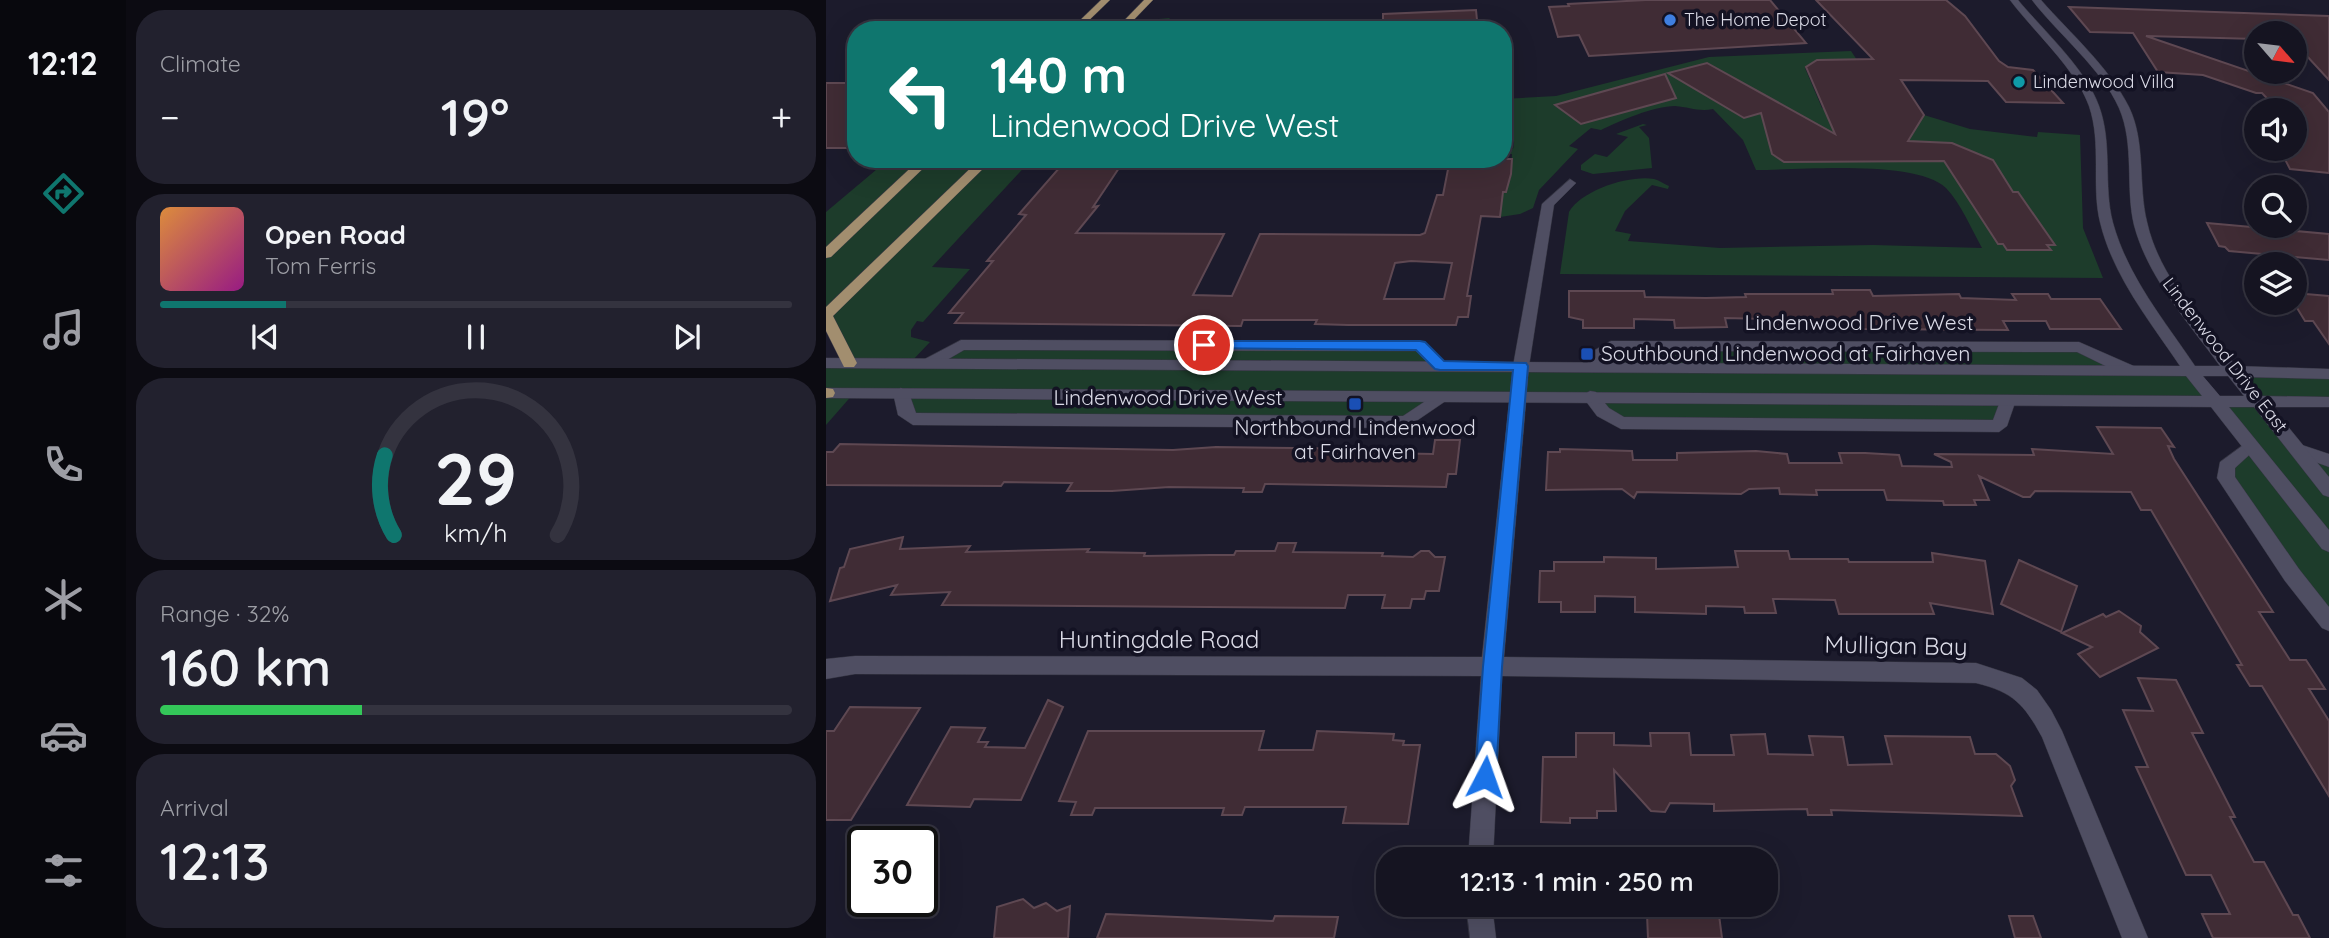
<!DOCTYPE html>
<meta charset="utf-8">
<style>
body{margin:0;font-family:Quicksand,sans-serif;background:#22212e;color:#f1f3f6;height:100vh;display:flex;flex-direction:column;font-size:26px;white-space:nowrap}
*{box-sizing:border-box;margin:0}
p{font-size:23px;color:#9d9ea5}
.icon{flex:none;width:38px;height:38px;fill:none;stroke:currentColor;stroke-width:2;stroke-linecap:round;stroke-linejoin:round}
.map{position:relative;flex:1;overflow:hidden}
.panel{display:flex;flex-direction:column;gap:10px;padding:10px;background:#0c0b12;width:700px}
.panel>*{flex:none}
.banner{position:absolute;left:21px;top:21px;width:665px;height:147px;border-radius:28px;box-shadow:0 7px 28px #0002,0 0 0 2px #34333f;background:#0f766e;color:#fff;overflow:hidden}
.needle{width:46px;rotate:118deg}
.fabs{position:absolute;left:1418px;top:21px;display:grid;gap:14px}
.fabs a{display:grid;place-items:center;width:63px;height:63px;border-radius:50%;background:#151421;box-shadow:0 7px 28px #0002,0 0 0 2px #34333f;font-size:35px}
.speed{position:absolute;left:21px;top:826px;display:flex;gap:14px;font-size:35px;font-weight:700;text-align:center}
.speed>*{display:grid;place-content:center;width:91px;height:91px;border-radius:50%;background:#151421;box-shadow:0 7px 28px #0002,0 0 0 2px #34333f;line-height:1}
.speed .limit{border:4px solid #111;border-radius:10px;background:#fff;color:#111}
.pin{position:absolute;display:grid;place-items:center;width:60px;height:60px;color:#fff;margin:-30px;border:4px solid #fff;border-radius:50%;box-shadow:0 2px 7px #0007}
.me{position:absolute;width:77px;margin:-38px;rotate:4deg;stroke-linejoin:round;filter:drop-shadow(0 0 5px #0008)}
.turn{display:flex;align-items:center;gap:24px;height:147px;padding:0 28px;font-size:32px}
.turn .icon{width:91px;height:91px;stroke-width:2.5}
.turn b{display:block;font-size:49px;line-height:60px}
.big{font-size:52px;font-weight:600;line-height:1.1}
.panel .tile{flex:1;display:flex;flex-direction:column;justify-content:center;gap:10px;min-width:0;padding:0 24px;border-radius:28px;background:#22212e}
.panel .dial{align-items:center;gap:0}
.dial svg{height:182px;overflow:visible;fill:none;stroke:#34333f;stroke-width:7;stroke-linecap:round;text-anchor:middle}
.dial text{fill:#f1f3f6;stroke:none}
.song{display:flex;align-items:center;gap:21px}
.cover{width:84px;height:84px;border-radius:10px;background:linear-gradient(135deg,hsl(30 70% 55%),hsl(310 70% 35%))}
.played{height:7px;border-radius:4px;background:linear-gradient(90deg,#0f766e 20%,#34333f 20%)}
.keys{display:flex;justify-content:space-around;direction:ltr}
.heat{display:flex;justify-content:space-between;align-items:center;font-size:38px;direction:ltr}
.charge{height:10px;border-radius:5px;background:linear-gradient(90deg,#34c759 32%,#34333f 0)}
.trip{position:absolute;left:550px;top:847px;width:402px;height:70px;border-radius:28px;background:#151421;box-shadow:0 7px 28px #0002,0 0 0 2px #34333f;font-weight:600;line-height:70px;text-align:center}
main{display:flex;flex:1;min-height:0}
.menu{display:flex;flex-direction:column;width:126px;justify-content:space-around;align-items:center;background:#08080d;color:#9d9ea5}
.menu .icon{width:49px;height:49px}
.menu .current{color:#0f766e}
.menu b{font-size:32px;color:#f1f3f6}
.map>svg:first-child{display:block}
</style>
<main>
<nav class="menu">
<b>12:12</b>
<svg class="icon current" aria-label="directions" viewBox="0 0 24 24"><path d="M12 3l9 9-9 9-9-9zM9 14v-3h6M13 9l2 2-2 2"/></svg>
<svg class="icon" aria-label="music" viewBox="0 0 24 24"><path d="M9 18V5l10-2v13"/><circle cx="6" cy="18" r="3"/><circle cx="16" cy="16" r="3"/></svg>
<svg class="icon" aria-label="phone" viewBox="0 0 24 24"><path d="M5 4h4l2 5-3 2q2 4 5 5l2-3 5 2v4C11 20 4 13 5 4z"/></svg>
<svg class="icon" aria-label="climate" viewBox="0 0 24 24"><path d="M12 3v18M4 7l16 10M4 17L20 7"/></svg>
<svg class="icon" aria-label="car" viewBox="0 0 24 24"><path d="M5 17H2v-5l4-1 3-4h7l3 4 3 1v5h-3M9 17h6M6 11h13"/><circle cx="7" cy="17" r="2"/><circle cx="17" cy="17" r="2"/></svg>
<svg class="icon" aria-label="filters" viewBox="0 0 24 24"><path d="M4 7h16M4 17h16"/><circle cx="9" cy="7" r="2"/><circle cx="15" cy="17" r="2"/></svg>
</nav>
<section class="panel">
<div class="tile"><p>Climate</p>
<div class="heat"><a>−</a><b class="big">19°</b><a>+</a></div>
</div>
<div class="tile">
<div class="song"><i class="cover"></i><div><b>Open Road</b><p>Tom Ferris</p></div></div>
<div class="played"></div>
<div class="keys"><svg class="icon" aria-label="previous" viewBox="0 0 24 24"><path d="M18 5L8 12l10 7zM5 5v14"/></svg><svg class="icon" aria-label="pause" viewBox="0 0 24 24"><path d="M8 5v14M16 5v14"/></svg><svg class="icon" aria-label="next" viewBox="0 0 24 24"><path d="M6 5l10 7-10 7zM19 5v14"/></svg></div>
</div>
<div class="tile dial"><svg viewBox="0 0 100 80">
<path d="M14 69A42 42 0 1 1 86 69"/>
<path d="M14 69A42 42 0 0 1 10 34" stroke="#0f766e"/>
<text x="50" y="56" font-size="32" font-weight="700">29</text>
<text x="50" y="72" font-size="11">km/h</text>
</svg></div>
<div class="tile"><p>Range · 32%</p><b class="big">160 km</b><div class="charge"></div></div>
<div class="tile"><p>Arrival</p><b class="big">12:13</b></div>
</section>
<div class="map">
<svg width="1503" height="938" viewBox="0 0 1503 938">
<rect width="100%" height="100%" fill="#1c1b2c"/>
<g fill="#1d3c2b">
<polygon points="344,18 333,30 248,30 252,26"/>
<path d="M1025,51L1031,60L996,59L987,66L979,68L996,108L1093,122L1098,115L1144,129L1211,137L1212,132L1254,135L1257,228L1277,278L734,274L743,212C756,190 803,175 828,179C833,180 838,184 843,186L842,189L826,185L799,211L789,231L805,234L802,241L894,248L1047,245L1156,248C1145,228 1135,204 1120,188C1090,159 973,170 930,170L917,140L887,109C873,112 863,107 849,106C828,106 793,121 775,130L765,128L743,146L752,149L713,190L707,208L694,214L674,217C675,207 673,196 675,188C679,176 686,166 686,154H680L681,150L687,149C690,140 687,129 677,124V99L730,96L883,57Z"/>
<polygon points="817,124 821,125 813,127 823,138 826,168 767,174 755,170 755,165 769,154 781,157 802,137 790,134"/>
<polygon points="63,159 206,159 106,267 144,269 97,322 91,321 85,330 85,337 104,342 84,363 102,364 135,345 594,346 614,366 767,367 785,346 1253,347 1304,371 1365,371 1389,401 1431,402 1406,371 1503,374 1503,402 1434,402 1473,450 1503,461 1503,622 1400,478 1424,446 1389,401 1182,400 1173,426 795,423 764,396 619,396 580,422 87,419 75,393 28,393 0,425 0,363 22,363 0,316 0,212"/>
</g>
<g fill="#402c35" stroke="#5e4852" stroke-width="2" fill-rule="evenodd">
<polygon points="820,0 944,0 980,43 763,56 753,35 732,37 723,7 743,6 742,4"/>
<polygon points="990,0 1120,0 1139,16 1173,61 1182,67 1207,70 1237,103 1180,102 1162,81 1075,80 1098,115 1082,141 1126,143 1167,160 1187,192 1192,192 1229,245 1221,245 1225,250 1181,250 1177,244 1172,244 1118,161 958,162 946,154 935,113 918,118 842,73 881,63 1009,134 980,67 991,60 1047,59"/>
<polygon points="1243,7 1503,16 1503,80 1468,42 1468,33 1430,33 1430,39 1320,36 1487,93 1503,112 1503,173 1464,169 1454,150 1468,151 1468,110 1452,110 1436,93 1430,93 1377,75 1332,72 1307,33 1264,32"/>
<polygon points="650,10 652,30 557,30 557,14"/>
<polygon points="839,74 850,98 755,124 729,105"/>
<rect x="0" y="83" width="30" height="65"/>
<path d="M241,159H299L267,207L272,206L250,233L398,234L367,295L406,296L434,234L594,235L599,233L611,195H617L624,159H686L685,174L680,192H677L674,217L655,216L641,296H645L642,317H632L630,325H522L489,324L491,320H417L415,326L129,323L137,313H123L167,261H161L200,215L193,214ZM585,261L626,263L618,299H558L569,263Z"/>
<polygon points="1381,223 1503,234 1503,260 1403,251 1399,247 1393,246"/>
<polygon points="1006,290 1044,290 1047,296 1133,294 1135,298 1190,300 1186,294 1222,294 1225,299 1274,299 1295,329 1224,329 1220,321 1177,321 1182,330 1037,329 1034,320 991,321 994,329 942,328 940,319 899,318 901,327 849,328 848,320 808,319 808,328 757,328 757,320 743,317 743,291 818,291 819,297 880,298 920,297 919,294 1007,294"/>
<polygon points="1468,293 1503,296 1503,344 1487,321 1479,321 1468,303"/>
<polygon points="1271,427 1335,428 1348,447 1342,446 1348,459 1447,612 1433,612 1464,660 1480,660 1499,689 1483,689 1503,721 1503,796 1436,686 1424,686 1411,665 1416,665 1325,510 1315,510 1305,492 1209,491 1204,497 1197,497 1153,476 1163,500 1148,500 1150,505 1118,505 1117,501 1061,500 1058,490 990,490 991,495 954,494 953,488 923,489 915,494 811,492 808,498 796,489 720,490 722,452 734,452 734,449 806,451 807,460 851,460 851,453 930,451 961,454 963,463 1016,463 1013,453 1039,453 1073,455 1076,466 1126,467 1125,462 1108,454 1208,455 1206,449 1287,454"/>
<polygon points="609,440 634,440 630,474 622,474 620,487 439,484 436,492 417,492 418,488 343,487 286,491 241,491 246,483 178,482 175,486 0,485 0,452 7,452 14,444 347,450 390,447 559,449 557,453 607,454"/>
<polygon points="77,537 74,549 144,546 140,552 263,549 261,552 319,553 318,556 384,555 408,555 410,551 449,551 452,543 470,543 467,552 557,553 556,556 587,557 595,551 603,551 609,557 619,557 613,591 600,591 598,599 586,599 584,608 556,608 559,595 522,595 519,608 116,605 124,592 65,595 71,585 4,601 14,568 18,567 24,549"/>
<polygon points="909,551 962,551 964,559 1022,559 1023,562 1107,562 1106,553 1159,561 1167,614 1104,603 1108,614 1013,614 1009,600 947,599 950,613 919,613 918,607 880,606 880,614 809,612 809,597 769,596 769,612 735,612 735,602 713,602 714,571 728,571 728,562 778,562 778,557 830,558 830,569 912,567"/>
<polygon points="1193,560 1251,586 1235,632 1175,604"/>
<polygon points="1293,611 1315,626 1314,632 1332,648 1274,677 1252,654 1266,647 1236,633 1277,614 1280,617"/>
<polygon points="1312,678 1350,680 1377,733 1366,733 1409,817 1404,817 1428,862 1438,862 1467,915 1472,915 1484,938 1387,938 1376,914 1404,914 1385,875 1360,875 1310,767 1322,767 1297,710 1327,711"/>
<polygon points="222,700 237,707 195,800 148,799 144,807 81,805 125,727 159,728 152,742 162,742 159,747 199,748"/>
<polygon points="24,707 94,708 25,820 0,820 0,731 8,731"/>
<polygon points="262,731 438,731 433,750 487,750 491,731 568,734 567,740 578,741 577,745 594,745 582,824 517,823 520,807 419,807 416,815 396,815 398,808 269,808 266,815 245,815 250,802 233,801"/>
<polygon points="750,733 788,733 788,745 825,746 824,733 863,733 865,755 908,755 905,735 939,734 942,754 987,755 983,736 1017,737 1022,765 1066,764 1059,736 1144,737 1149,754 1170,754 1184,766 1189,780 1185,786 1196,816 1005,810 1006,815 982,815 981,809 888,811 888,804 844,803 839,812 825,811 788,770 790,811 771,811 771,818 744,818 744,823 715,822 717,757 750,757"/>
<polygon points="197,899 208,908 220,903 231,911 244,906 242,938 168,938 171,907"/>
<polygon points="280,914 447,921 449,916 512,917 508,938 271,938"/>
<polygon points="821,914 893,915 896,938 822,938"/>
<polygon points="1183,916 1207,916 1215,938 1189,938"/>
</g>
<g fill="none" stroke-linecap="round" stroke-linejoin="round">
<g stroke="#353542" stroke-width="1">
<g id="street">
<path d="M744,179L750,183L728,205L703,366L678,657L1150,663L1196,678L1211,690L1225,710L1236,731L1322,938H1296L1216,737C1198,704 1187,692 1150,683L676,676L667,859H642L655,676L29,674L0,679V659L29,656L656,657L687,366L716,204Z"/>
<polygon points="135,340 594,341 599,343 622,366 619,370 609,370 590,351 138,350 107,368 97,368 94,364 97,360"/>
<polygon points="785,341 1253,342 1310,367 1312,371 1310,375 1298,375 1251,352 788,351 780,356 772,371 762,371 759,367 769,350"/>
<polygon points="75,388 83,393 90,413 577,416 613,392 625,392 627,396 580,428 87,425 72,415 67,393"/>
<polygon points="764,391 770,392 783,408 798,417 1167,420 1176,396 1182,395 1190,400 1181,426 1173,432 795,429 771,416 756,396"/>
<polygon points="1424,440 1433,446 1409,468 1409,477 1473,569 1503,607 1503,631 1496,628 1459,581 1391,478 1394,462"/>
<polygon points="1473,444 1503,454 1503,467 1467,454 1464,450"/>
<polygon points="640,905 666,905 670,938 644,938"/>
</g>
</g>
<g stroke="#353542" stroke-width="1">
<path id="secondary" d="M1184,0H1192C1218,31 1260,69 1273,106C1287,144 1277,185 1287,223C1302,277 1338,320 1369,366H1394C1362,322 1322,278 1308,225C1299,187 1309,145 1293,108C1276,69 1232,34 1206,0H1215C1244,33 1283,67 1303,107C1320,142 1312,185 1321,222C1333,277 1378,323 1410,366L1503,369V379L1419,377L1436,396L1503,397V407H1446L1503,477V497L1497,495L1428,407H1403L1503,530V552L1496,549L1385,407L0,398V388L1376,396L1360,376L0,368V358L1354,366C1323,320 1287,276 1274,222C1265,185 1276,144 1263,106C1250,69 1208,32 1184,0ZM1377,376H1402L1418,396H1394Z"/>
</g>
<g stroke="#353542" stroke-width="1">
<g id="primary">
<polygon points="275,0 284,0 253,30 244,30"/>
<polygon points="318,0 327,0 298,30 289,30"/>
<polygon points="94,159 107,159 5,257 0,258 0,247"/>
<polygon points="154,159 167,159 7,316 31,363 28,367 18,367 0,331 0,307"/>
<polygon points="0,388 7,389 9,393 7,397 0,398"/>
</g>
</g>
<use href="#street" fill="#4f4e62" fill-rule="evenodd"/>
<use href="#secondary" fill="#4f4e62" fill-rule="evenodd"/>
<use href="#primary" fill="#a28e6f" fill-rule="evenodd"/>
</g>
<polygon fill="#1a73e8" stroke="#114b97" stroke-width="2" points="378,341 594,341 599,342 618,361 700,363 702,366 676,667 670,777 667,784 659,787 652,784 649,777 657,667 687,370 614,370 609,369 590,350 373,348 371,345"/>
<circle fill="#3f7fe0" stroke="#131223" stroke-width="2.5" cx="844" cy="20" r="7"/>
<circle fill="#0f9aa8" stroke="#131223" stroke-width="2.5" cx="1193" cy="82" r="7"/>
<g fill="#1a4fb4" stroke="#131223" stroke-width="2.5">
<rect x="754" y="347" width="14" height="14" rx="3.5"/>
<rect x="522" y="397" width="14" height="14" rx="3.5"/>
</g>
<g text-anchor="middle" stroke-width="7" stroke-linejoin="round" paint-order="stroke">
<g font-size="18" fill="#dadae6" stroke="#131223" text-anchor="start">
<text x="858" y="26">The Home Depot</text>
<text x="1207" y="88">Lindenwood Villa</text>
</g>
<g font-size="18" fill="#dadae6" stroke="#131223">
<text transform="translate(1399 355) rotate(52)" y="6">Lindenwood Drive East</text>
</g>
<g font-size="21" fill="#dadae6" stroke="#131223">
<text x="1033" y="330">Lindenwood Drive West</text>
<text x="342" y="405">Lindenwood Drive West</text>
</g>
<g font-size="21" fill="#dadae6" stroke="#131223" text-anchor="start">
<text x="775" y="361">Southbound Lindenwood at Fairhaven</text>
<text x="529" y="435" text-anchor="middle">Northbound Lindenwood<tspan x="529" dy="24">at Fairhaven</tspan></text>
</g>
<g font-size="24" fill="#dadae6" stroke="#131223">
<text x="333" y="648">Huntingdale Road</text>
<text transform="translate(1070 646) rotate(1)" y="8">Mulligan Bay</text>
</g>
</g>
</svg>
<div class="fabs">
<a><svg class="needle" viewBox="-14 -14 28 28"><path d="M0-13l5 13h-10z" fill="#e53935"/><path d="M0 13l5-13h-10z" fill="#9d9ea5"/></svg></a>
<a><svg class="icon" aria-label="sound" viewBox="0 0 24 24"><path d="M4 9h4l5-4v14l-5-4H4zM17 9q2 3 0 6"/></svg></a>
<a><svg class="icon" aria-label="search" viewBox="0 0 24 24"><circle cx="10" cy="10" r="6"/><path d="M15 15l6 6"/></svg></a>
<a><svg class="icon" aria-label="layers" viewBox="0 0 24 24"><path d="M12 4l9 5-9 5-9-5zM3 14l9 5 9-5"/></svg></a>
</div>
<div class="speed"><div class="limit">30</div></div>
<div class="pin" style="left:378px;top:345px;background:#d93025"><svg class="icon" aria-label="arrive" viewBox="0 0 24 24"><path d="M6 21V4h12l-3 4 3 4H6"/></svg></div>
<svg class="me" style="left:659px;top:777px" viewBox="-20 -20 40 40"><path d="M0-17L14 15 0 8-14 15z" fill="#1a73e8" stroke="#fff" stroke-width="4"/></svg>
<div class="trip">12:13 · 1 min · 250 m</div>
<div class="banner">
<div class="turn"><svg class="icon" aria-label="left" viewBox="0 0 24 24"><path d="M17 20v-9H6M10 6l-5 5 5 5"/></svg><div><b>140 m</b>Lindenwood Drive West</div></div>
</div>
</div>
</main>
